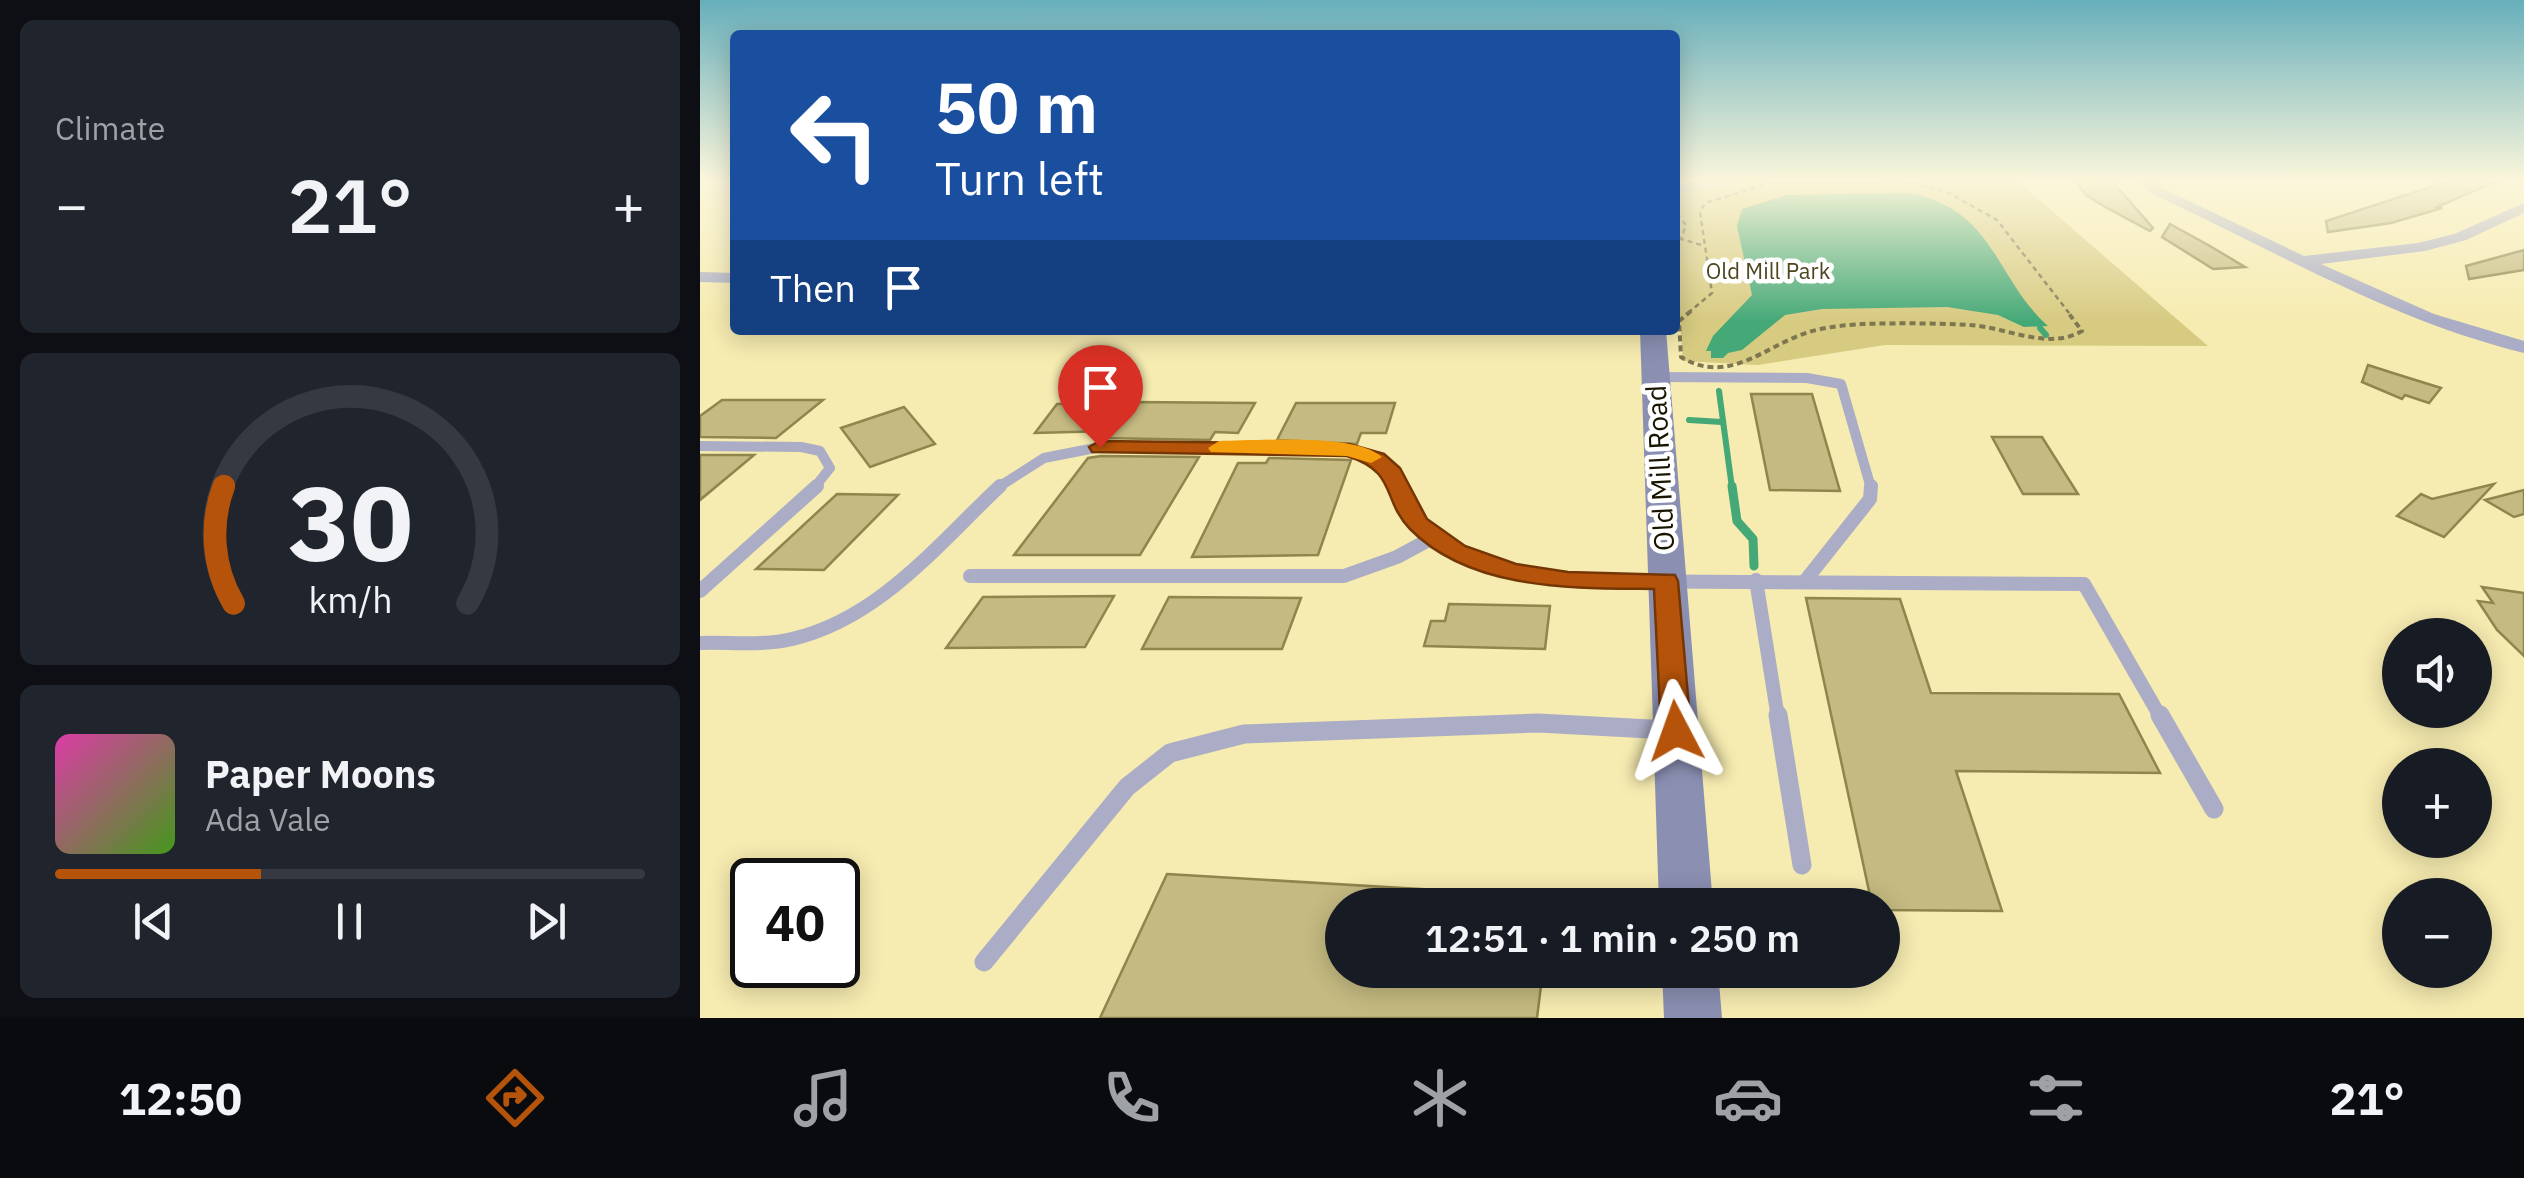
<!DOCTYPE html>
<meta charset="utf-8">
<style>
body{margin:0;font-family:"IBM Plex Sans",sans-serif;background:#20242c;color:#f1f3f6;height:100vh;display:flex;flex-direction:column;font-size:38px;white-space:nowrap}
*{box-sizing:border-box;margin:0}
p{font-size:32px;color:#9ea1a6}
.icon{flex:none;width:55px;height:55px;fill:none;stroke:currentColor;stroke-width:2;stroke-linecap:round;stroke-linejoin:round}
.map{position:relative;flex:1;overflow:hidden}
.drawer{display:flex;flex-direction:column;gap:20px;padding:20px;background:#0d0f14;width:700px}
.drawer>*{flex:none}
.guide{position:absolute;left:30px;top:30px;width:950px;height:305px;border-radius:10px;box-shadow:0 5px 25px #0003;background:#1a4fa0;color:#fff;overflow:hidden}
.controls{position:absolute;left:1682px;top:618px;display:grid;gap:20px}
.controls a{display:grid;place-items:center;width:110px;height:110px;border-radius:50%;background:#171b24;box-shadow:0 5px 25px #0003;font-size:50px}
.speed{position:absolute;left:30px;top:858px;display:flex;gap:20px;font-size:50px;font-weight:700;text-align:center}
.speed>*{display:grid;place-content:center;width:130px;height:130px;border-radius:50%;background:#171b24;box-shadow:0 5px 25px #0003;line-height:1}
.speed .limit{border:5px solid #111;border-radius:15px;background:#fff;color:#111}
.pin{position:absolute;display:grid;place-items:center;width:85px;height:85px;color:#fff;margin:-102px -42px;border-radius:50% 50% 50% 0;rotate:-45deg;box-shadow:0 0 10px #0007}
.pin .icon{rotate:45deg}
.me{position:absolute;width:110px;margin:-55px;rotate:356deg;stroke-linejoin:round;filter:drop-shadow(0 0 8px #0008)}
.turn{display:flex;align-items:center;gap:35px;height:210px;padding:0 40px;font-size:45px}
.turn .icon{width:130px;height:130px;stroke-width:2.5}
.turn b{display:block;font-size:70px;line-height:85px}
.then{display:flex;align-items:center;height:95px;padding:0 40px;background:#0003;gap:20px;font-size:38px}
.big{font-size:75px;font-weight:600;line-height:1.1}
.drawer .tile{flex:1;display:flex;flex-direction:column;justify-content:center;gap:15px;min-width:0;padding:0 35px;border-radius:15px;background:#20242c}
.drawer .dial{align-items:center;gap:0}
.dial svg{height:260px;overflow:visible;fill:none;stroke:#363941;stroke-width:7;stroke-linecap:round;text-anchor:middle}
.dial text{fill:#f1f3f6;stroke:none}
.song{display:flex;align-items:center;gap:30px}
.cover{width:120px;height:120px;border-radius:15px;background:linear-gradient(135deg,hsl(320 70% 55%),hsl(100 70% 35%))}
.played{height:10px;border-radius:5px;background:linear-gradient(90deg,#b45309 35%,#363941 35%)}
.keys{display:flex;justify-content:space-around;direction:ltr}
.heat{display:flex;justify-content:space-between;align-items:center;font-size:55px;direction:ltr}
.trip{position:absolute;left:625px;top:888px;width:575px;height:100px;border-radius:50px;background:#171b24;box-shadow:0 5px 25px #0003;font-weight:600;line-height:100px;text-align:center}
.tab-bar{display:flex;height:160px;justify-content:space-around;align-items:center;background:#090b0e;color:#9ea1a6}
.tab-bar .icon{width:70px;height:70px}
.tab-bar .selected{color:#b45309}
.tab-bar b{font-size:45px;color:#f1f3f6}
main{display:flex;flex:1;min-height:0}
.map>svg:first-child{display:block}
</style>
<main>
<section class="drawer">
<div class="tile"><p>Climate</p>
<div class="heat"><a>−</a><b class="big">21°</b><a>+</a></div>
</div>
<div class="tile dial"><svg viewBox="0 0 100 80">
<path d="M14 69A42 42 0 1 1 86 69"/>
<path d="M14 69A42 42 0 0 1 11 33" stroke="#b45309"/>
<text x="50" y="56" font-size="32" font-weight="700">30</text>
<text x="50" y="72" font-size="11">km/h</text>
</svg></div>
<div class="tile">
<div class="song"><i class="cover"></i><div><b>Paper Moons</b><p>Ada Vale</p></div></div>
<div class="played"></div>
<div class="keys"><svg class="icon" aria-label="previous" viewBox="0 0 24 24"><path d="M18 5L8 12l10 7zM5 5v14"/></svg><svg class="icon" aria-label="pause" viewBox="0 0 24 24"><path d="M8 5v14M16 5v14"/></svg><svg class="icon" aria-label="next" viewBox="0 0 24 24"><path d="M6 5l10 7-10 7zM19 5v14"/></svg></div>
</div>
</section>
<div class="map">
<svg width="1824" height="1018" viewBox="0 0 1824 1018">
<rect width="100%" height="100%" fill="#f6ebb0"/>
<polygon fill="#d7ca81" points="975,179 1315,179 1508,346 1185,345 1058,365 983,361 975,253"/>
<path fill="#45a877" d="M1209,193C1295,209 1295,279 1348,326L1324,327L1298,315L1247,307L1122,309L1085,315L1042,350L1028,353L1023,358H1011V351H1006L1013,336L1052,295L1037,226L1042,209L1087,195Z"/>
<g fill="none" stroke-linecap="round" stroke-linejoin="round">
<g stroke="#45a877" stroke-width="6">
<polyline points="1340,328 1346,335"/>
<polyline points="1019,391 1032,488"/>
<polyline points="989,420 1022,422"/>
</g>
<polyline stroke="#45a877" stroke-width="9" points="1032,486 1037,521 1053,539 1054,566"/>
</g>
<g fill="#c5ba81" stroke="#8f854d" stroke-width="2.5">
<polygon points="1374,179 1410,179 1453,228 1450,231 1407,208 1386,195"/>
<polygon points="1755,179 1801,179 1737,207 1742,208 1691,223 1628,232 1626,221"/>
<polygon points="1470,224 1510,246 1545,267 1513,269 1462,237"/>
<polygon points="1824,250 1824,270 1769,279 1766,266"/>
<polygon points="1668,365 1696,374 1741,388 1729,403 1705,395 1702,399 1662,382"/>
<polygon points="1051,394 1112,394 1140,491 1070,490"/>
<polygon points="22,400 123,400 76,438 0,437 0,416"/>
<polygon points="432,402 555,403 538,433 515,432 510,440 404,438 409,431 335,433 357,404"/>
<polygon points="596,403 695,403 686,433 661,433 657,444 577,440"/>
<polygon points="204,407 235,444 170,467 141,428"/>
<polygon points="1292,437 1342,437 1378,494 1323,494"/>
<polygon points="0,455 54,455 0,500"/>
<polygon points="401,456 499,457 440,555 314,555 388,458"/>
<polygon points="569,458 651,460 618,555 492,557 538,463 566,463"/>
<polygon points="1794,484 1744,537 1697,516 1721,494 1732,499"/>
<polygon points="1824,490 1824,514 1814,517 1785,500"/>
<polygon points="137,494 198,495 124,570 56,569"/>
<polygon points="1782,587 1824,593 1824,656 1797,630 1778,601 1793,603"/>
<polygon points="414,596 385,647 246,648 283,597"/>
<polygon points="469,597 601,598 582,649 442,649"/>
<polygon points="1106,598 1200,599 1231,693 1419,694 1460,773 1256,771 1302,911 1182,910 1182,905 1172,905"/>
<polygon points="749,604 850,606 845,649 724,646 731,621 745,621"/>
<polygon points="467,874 736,890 735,905 642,905 642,970 843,970 837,1018 400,1018"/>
</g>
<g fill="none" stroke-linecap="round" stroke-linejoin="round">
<g stroke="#7d7650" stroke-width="2.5" stroke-dasharray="5 4" stroke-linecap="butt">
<polyline points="978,205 977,214 986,225 981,239 1005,246"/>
<polyline points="988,313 1012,293 1000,212 1005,203 1071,183 1205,182 1247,192 1297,220 1369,313"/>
</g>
<path stroke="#7d7650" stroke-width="4" stroke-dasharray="6 4" stroke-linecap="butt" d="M991,311L979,321L981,357C1029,386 1064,346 1109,332C1125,327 1146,325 1162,324C1198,323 1235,323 1270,325C1306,327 1348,351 1382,331L1367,311"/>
<polyline stroke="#aaadc5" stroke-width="8" points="975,189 1040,179"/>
<g stroke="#aaadc5" stroke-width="10">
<polyline points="956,377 1107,378 1141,384 1171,488"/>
<polyline points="0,446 101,447 120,451 130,468 114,488"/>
<polyline points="297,488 344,458 400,447 649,450 679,463 700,488"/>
</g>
<g stroke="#aaadc5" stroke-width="14">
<path d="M698,486C705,497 709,510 716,521C748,568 838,578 890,581L1384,584L1461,718"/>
<polyline points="270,576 644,576 697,557 736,536"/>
<polyline points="1056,580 1078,718"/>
<polyline points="1105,581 1170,499 1171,486"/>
<polyline points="0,591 117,486"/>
<path d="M0,643C29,642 64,646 92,639C179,619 238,544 300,486"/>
</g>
<g stroke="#aaadc5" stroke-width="19">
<polyline points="1078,715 1102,865"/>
<polyline points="1460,715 1514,809"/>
<polyline points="284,962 427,787 470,753 544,734 838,723 969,730"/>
</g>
<g fill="#aaadc5" fill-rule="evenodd">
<path d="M1439,179H1454L1460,187L1604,256L1718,243L1754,234L1824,203V213L1766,240L1725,251L1621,264L1734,314L1824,341V353C1690,320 1574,250 1450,193Z"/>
<polygon points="0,272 35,273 35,283 0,282"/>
</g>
<g fill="#8b90b3" fill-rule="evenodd">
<polygon points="940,330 966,330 1013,905 959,905"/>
<polygon points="962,970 1018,970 1022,1018 964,1018"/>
</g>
</g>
<linearGradient id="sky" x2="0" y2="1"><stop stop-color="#67afbb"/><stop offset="0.56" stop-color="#fbf6db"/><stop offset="1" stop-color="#fbf6db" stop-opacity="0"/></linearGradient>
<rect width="1824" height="322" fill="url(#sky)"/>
<path fill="#b45309" stroke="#753606" stroke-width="2.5" d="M400,441L649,444L684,454L700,468L727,519L765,546L816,564L868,572L975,575L978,581L991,731L986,739L976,742L966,739L961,731L954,589C874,588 771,591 710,529C681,499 698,472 647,456L392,452L389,447Z"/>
<path fill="#f59e0b" d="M519,441C556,441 655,432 682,457L671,463L647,456L511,452L508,448Z"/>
<g text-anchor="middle" stroke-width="9" stroke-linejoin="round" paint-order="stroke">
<g font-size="22" fill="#4e461e" stroke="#fff">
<text x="1068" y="279">Old Mill Park</text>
</g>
<g font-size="28" fill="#191501" stroke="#fff">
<text transform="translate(960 468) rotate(-93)" y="10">Old Mill Road</text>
</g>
</g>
</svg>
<div class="controls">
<a><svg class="icon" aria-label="sound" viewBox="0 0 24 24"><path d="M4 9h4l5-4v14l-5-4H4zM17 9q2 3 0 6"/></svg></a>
<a>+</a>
<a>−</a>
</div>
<div class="speed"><div class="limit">40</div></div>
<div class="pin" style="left:400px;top:447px;background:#d93025"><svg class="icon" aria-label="arrive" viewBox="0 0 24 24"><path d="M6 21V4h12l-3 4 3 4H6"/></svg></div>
<svg class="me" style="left:976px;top:731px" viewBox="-20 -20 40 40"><path d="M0-17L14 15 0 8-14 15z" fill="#b45309" stroke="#fff" stroke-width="4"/></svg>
<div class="trip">12:51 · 1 min · 250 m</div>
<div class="guide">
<div class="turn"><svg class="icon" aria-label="left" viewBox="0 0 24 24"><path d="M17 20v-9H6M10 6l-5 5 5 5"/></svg><div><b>50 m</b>Turn left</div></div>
<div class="then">Then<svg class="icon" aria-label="arrive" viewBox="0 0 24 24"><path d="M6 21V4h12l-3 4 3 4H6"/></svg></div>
</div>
</div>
</main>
<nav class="tab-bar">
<b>12:50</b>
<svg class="icon selected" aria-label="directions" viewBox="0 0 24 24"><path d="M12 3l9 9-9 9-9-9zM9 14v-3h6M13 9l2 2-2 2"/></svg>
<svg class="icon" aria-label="music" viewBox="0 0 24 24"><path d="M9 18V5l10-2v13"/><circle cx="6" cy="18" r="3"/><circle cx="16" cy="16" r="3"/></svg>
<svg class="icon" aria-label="phone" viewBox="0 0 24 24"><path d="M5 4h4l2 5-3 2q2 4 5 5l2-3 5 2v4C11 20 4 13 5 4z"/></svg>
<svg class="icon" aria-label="climate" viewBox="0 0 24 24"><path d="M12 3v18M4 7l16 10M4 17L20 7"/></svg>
<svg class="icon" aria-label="car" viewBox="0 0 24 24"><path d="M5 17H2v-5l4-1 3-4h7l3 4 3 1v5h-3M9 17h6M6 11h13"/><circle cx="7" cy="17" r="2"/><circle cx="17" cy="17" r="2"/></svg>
<svg class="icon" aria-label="filters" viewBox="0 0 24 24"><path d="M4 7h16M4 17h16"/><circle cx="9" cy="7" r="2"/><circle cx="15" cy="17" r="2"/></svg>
<b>21°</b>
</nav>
